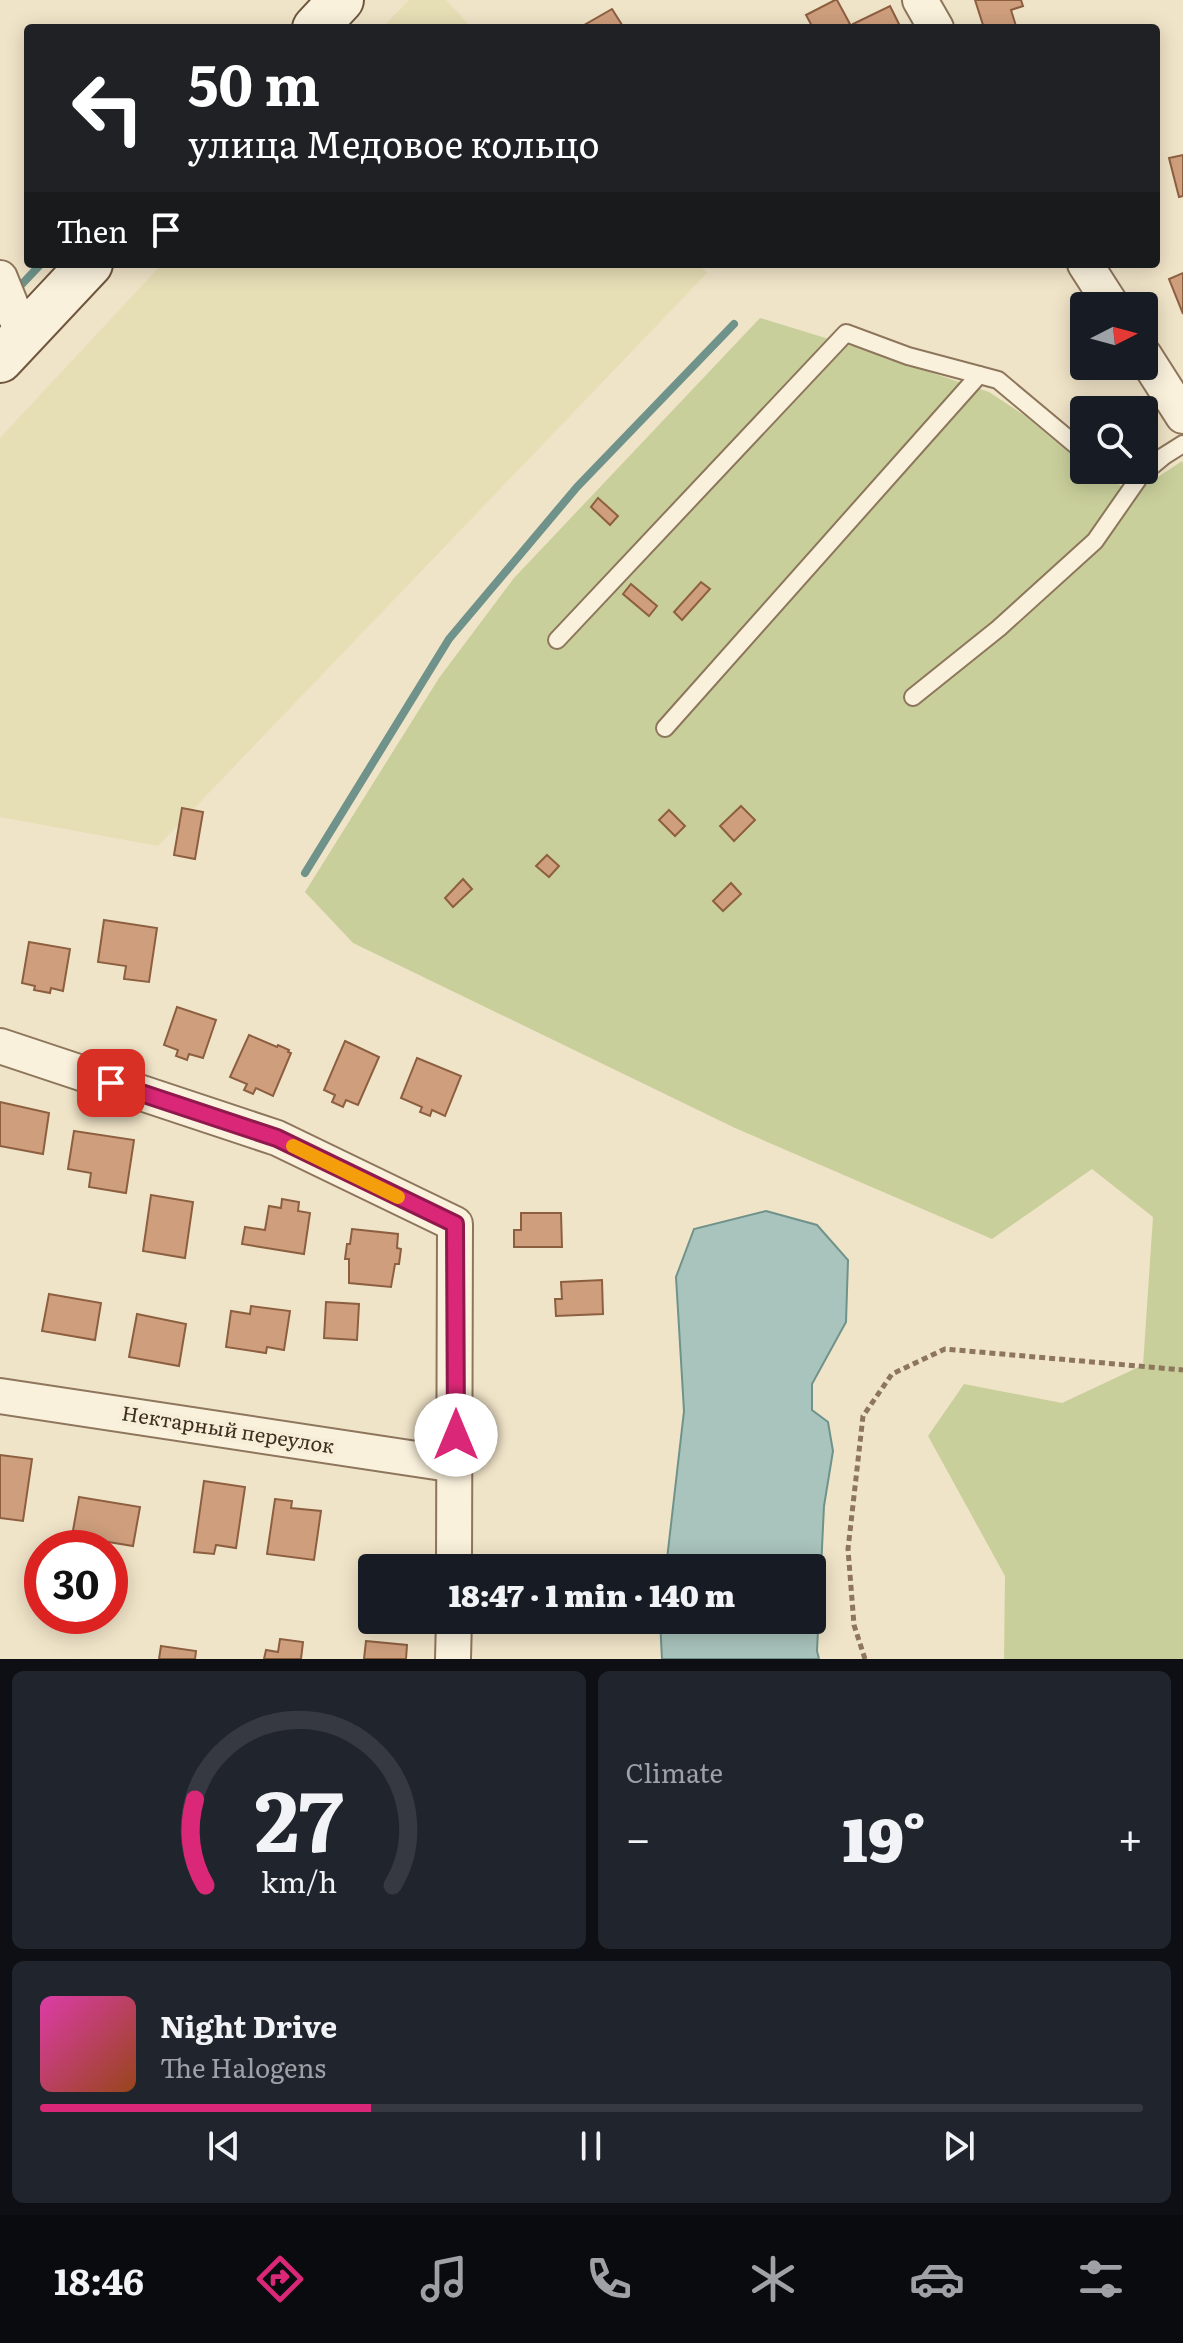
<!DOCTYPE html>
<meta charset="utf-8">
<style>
body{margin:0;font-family:Literata,serif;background:#20242c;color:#f1f3f6;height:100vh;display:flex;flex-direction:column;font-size:30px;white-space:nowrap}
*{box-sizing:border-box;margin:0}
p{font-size:26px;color:#9ea1a6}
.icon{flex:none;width:44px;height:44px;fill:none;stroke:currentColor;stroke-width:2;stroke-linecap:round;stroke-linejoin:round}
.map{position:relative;height:1659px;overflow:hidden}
.side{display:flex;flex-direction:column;gap:12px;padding:12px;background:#0d0f14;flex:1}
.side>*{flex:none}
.top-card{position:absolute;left:24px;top:24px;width:1136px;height:244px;border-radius:8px;box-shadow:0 4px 20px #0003;background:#202124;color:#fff;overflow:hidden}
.needle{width:52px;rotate:84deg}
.controls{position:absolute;left:1070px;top:292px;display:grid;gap:16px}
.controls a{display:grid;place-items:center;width:88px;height:88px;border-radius:8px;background:#171b24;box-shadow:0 4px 20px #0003;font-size:40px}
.speed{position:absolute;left:24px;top:1530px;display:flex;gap:16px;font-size:40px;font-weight:700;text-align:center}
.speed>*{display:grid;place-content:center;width:104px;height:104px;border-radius:50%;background:#171b24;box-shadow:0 4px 20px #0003;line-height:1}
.speed .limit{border:12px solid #d22;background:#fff;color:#111}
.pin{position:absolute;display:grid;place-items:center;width:68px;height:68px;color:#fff;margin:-34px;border-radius:16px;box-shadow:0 4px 12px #0006}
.me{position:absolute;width:88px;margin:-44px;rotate:0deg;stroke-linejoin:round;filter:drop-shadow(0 0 6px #0008)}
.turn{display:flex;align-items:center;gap:28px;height:168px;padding:0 32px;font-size:36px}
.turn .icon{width:104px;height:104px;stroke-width:2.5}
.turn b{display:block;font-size:56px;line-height:68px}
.then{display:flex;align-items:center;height:76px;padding:0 32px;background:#0003;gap:16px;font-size:30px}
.big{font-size:60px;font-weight:800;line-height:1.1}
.side .tile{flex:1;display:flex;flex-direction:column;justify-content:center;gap:12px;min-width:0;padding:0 28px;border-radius:12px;background:#20242c}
.side .dial{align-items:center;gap:0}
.dial svg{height:208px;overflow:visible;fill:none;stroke:#363941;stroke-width:7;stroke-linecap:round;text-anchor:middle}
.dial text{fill:#f1f3f6;stroke:none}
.song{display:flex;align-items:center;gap:24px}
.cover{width:96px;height:96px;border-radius:12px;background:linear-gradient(135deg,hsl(320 70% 55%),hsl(20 70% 35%))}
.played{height:8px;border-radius:4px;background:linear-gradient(90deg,#db2777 30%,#363941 30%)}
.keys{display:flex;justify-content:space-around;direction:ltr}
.heat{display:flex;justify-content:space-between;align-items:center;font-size:44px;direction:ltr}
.side .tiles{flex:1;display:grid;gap:12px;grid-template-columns:1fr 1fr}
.tile:last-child{grid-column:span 2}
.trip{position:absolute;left:358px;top:1554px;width:468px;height:80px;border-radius:8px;background:#171b24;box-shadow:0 4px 20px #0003;font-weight:800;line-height:80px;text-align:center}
.tab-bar{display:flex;height:128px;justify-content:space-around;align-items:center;background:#090b0e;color:#9ea1a6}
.tab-bar .icon{width:56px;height:56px}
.tab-bar .selected{color:#db2777}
.tab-bar b{font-size:36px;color:#f1f3f6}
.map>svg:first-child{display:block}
</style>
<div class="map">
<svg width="1183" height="1659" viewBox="0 0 1183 1659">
<rect width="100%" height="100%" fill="#f0e4c8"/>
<g fill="#e6deb5">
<polygon points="409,0 446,0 472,28 382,28"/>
<polygon points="162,264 698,264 707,273 158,846 0,817 0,438"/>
</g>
<polygon fill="#c9cf9b" points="760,318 855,347 989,392 1024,415 1084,465 1084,470 1093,470 1134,493 1182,461 1183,463 1183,1659 1004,1659 1005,1576 928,1436 964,1384 1062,1403 1143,1365 1153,1217 1092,1169 992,1239 735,1128 353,943 305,892 439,678 514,578"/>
<polygon fill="#a9c4bc" stroke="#6f938a" stroke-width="2" points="766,1211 817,1225 848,1260 846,1322 812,1384 812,1410 828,1422 833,1451 824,1506 817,1651 819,1659 662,1659 660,1620 812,1620 812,1568 666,1568 684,1411 676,1277 694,1229"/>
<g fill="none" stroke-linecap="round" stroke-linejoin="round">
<g stroke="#6f938a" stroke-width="8">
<polyline points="22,284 41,264"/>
<polyline points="305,873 449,639 577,487 734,324"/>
</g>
</g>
<g fill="#cf9f7d" stroke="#8d5f41" stroke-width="2">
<polygon points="835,0 837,0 850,24 842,28 813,28 806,15"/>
<polygon points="975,0 1021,0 1023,6 1011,10 1016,26 1009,28 984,28"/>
<polygon points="890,6 901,28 855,28 853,24"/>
<polygon points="612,9 624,28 579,28"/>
<polygon points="1183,155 1183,196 1179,197 1169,158"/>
<polygon points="1183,273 1183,314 1169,279"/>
<polygon points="598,498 618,516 610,525 591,507"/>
<polygon points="701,582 710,589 682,620 674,612"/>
<polygon points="631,584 657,606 649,616 623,594"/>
<polygon points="741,806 755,820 734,841 720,826"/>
<polygon points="182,808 203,812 195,859 174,855"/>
<polygon points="669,810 685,826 675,836 659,820"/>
<polygon points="547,855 559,866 549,877 536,866"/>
<polygon points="463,879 472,889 453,907 445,898"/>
<polygon points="731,883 741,894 723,911 713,901"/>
<polygon points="104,920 157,928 149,982 124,979 126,966 98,962"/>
<polygon points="29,942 70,949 63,991 51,988 50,993 34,990 35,986 22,983"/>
<polygon points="177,1007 216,1020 203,1058 189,1054 187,1060 176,1056 178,1050 164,1045"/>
<polygon points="249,1035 277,1047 278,1045 289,1050 288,1052 291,1053 273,1096 256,1088 253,1094 244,1090 247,1084 230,1077"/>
<polygon points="345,1041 379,1057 358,1105 346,1100 343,1107 332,1102 335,1095 324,1090"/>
<polygon points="417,1058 461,1076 445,1116 432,1110 430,1116 420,1112 422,1107 401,1098"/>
<polygon points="0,1102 49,1113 43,1154 0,1146"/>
<polygon points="74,1131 134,1140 126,1193 89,1187 91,1173 68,1169"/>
<polygon points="151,1195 193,1202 185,1258 143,1251"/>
<polygon points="282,1199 299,1202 298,1211 310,1213 304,1254 242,1244 245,1227 265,1230 269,1206 281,1208"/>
<polygon points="521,1213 561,1213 562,1247 514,1247 514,1230 521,1230"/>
<polygon points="352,1229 398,1234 397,1248 401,1249 399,1264 395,1264 391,1287 349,1283 349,1259 345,1259 347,1244 350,1244"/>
<polygon points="602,1280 603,1314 556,1316 555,1299 562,1299 561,1282"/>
<polygon points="49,1294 101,1303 95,1340 42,1331"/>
<polygon points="326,1302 359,1304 357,1340 324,1338"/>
<polygon points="251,1306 290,1311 284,1350 267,1347 266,1353 226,1347 231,1311 250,1314"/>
<polygon points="137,1314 186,1324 179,1366 129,1357"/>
<polygon points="0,1455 32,1459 23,1521 0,1518"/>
<polygon points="204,1481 245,1487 236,1548 216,1545 214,1554 194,1552"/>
<polygon points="79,1497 140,1507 133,1546 72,1536"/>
<polygon points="275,1499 292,1501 291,1508 321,1511 314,1560 267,1554"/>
<polygon points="280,1639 303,1642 301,1659 264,1659 266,1650 278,1652"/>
<polygon points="366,1641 407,1645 406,1659 364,1659"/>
<polygon points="161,1646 196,1651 195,1659 159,1659"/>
</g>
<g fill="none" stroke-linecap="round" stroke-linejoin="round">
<g stroke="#8d765c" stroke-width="20">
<g id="lane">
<polyline points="1117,470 1141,475 1164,456 1183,444"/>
<polyline points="557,640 846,333 908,356 998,380 1084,452"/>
<polyline points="913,697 999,628 1095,541 1141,475"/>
<polyline points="665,728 979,375"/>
</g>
</g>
<g stroke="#8d765c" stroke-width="38">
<g id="street">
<polyline points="920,0 936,28"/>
<polyline points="1085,264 1112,306"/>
<polyline points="0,278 23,335"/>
<polyline points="1144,355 1183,416"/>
<polyline points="0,1046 277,1138 455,1224 454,1568"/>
<polyline points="0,1396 456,1465"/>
<polyline points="453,1659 454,1620"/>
</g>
</g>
<g stroke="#6f573f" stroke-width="48">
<g id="secondary">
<polyline points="315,28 341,0"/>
<polyline points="0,360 90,264"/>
</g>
</g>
<polyline stroke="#8d765c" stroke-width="5" stroke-dasharray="6 4" stroke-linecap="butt" points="865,1659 854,1625 848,1549 863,1416 892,1374 945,1349 1183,1370"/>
<use href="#lane" stroke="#faf1dc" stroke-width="16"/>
<use href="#street" stroke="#faf1dc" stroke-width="34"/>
<use href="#secondary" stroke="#faf1dc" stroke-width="44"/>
</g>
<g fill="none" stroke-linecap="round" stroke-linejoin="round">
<g stroke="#8e194d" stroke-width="20">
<polyline id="route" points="111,1083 277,1138 455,1224 456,1435"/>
</g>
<use href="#route" stroke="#db2777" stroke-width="14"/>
<polyline stroke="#f59e0b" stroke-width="14" points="293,1146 398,1197"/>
</g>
<g text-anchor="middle" stroke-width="8" stroke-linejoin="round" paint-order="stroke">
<g font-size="20" fill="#3d2e20" stroke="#f7eed8">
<text transform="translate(228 1430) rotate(9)" y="7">Нектарный переулок</text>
</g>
</g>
</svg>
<div class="controls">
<a><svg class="needle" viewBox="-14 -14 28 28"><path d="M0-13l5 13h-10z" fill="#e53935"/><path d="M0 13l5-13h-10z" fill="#9ea1a6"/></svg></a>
<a><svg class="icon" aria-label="search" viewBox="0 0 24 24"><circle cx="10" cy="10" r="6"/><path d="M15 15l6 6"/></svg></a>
</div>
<div class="speed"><div class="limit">30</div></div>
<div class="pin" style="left:111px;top:1083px;background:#d93025"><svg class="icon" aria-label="arrive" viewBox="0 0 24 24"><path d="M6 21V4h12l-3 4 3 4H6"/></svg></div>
<svg class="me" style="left:456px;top:1435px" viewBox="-20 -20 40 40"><circle r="19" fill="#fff"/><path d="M0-13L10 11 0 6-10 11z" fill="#db2777"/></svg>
<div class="trip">18:47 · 1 min · 140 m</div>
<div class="top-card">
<div class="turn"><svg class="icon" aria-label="left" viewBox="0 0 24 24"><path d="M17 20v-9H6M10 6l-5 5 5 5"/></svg><div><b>50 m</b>улица Медовое кольцо</div></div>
<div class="then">Then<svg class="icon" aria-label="arrive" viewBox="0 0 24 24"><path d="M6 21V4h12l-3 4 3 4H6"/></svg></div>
</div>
</div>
<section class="side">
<div class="tiles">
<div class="tile dial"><svg viewBox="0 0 100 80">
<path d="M14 69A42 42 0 1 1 86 69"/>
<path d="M14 69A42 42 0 0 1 10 36" stroke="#db2777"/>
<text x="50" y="56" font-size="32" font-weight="700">27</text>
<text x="50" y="72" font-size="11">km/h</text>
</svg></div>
<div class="tile"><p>Climate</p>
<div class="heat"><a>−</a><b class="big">19°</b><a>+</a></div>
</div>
<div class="tile">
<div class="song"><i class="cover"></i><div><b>Night Drive</b><p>The Halogens</p></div></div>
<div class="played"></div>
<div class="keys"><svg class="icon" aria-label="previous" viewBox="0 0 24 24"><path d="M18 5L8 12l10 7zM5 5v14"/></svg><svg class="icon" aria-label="pause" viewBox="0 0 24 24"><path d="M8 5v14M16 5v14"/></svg><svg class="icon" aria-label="next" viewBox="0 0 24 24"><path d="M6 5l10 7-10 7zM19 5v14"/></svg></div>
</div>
</div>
</section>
<nav class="tab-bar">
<b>18:46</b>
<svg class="icon selected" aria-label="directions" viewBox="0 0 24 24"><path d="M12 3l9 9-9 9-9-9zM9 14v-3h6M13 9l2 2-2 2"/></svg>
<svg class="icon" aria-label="music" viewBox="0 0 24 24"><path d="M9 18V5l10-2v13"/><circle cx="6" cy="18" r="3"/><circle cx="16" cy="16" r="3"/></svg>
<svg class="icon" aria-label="phone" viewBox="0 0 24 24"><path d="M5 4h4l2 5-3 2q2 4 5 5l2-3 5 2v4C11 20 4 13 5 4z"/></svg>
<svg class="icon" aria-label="climate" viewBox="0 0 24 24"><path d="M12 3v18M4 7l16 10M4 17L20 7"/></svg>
<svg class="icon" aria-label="car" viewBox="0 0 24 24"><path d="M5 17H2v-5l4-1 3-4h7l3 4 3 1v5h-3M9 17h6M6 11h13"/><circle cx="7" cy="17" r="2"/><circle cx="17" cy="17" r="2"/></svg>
<svg class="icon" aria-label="filters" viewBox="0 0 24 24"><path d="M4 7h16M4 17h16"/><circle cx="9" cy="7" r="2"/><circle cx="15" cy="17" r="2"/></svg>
</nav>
